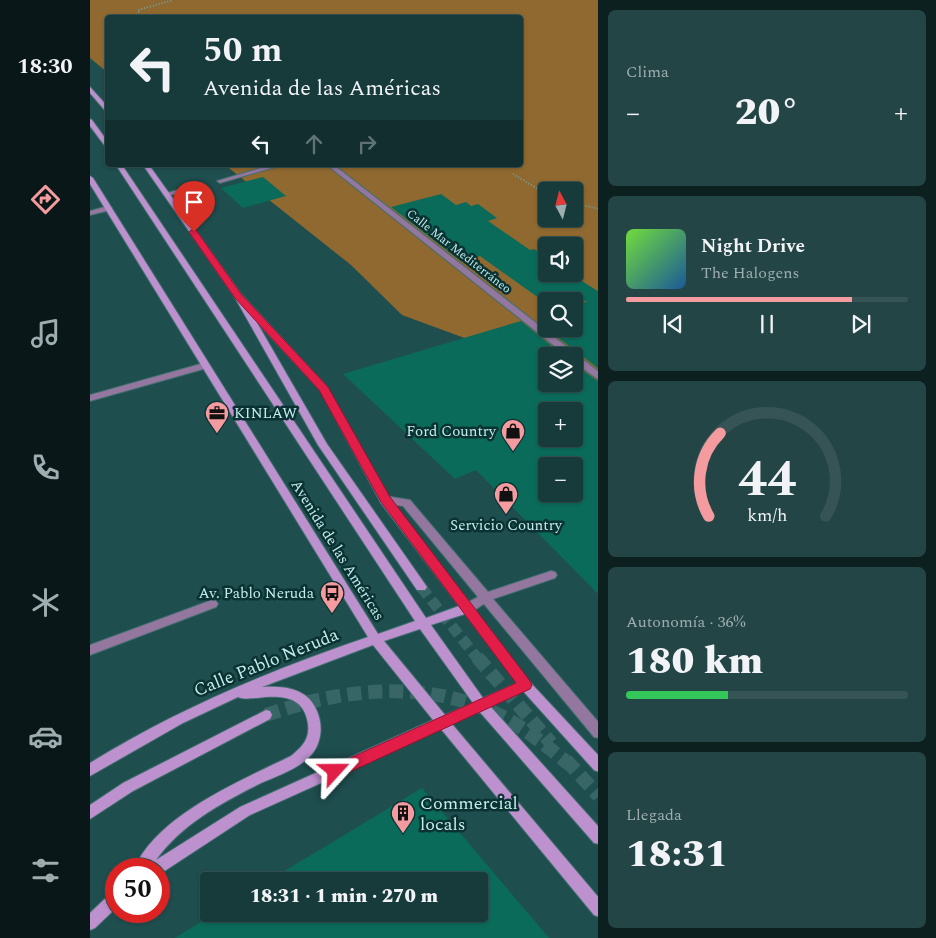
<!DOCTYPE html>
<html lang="es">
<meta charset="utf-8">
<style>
body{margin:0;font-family:Spectral,serif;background:#244546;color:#f1f3f6;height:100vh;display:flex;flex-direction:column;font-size:19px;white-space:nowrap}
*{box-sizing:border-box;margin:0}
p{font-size:16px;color:#9eadaf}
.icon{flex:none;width:28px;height:28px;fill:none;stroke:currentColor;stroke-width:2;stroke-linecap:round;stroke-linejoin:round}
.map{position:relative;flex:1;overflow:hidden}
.drawer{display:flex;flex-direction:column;gap:10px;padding:10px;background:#0d2020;width:338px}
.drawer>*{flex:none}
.banner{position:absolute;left:15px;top:15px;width:418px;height:152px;border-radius:5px;box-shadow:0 1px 4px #0004,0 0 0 1px #365455;background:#173a3b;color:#f1f3f6;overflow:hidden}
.needle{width:32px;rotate:353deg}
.buttons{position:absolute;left:448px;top:182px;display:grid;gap:10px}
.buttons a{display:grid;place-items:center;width:45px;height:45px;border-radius:5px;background:#173a3b;box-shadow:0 1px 4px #0004,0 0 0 1px #365455;font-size:25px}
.speed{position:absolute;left:15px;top:858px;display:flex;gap:10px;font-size:25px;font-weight:700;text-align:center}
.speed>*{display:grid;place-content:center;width:65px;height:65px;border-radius:50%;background:#173a3b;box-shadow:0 1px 4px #0004,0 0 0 1px #365455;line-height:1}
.speed .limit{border:8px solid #d22;background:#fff;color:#111}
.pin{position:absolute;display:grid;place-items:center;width:42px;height:42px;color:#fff;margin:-51px -21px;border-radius:50% 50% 50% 0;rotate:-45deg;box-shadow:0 0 5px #0007}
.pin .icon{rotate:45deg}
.me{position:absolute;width:55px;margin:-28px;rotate:66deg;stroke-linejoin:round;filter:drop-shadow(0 0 4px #0008)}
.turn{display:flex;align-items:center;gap:18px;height:105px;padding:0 15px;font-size:22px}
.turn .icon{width:65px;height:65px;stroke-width:2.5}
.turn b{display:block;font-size:35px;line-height:42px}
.lanes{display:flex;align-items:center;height:48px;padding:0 15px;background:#0003;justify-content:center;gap:25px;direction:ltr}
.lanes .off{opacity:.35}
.big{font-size:38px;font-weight:800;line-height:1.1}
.drawer .card{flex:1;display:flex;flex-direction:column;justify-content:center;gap:8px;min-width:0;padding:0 18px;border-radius:8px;background:#244546}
.drawer .dial{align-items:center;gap:0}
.dial svg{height:130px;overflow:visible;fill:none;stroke:#365455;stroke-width:7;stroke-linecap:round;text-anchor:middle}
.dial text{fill:#f1f3f6;stroke:none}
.song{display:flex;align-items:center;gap:15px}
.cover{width:60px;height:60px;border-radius:8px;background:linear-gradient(135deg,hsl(100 70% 55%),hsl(210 70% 35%))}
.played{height:5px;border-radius:2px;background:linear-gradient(90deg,#f49b9f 80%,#365455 80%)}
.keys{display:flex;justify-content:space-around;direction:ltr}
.heat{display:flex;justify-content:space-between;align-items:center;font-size:28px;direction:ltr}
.charge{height:8px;border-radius:4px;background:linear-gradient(90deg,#34c759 36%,#365455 0)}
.trip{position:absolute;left:110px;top:872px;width:288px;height:50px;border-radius:5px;background:#173a3b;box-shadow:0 1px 4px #0004,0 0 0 1px #365455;font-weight:800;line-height:50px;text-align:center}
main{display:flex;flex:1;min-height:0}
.dock{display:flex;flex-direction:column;width:90px;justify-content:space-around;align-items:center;background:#091718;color:#9eadaf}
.dock .icon{width:35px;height:35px}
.dock .selected{color:#f49b9f}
.dock b{font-size:22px;color:#f1f3f6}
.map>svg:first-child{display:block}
</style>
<main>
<nav class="dock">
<b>18:30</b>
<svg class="icon selected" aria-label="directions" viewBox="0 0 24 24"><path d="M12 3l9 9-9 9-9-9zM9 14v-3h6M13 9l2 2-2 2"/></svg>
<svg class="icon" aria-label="music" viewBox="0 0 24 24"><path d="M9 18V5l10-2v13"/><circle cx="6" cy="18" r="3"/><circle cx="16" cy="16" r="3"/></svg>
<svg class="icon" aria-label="phone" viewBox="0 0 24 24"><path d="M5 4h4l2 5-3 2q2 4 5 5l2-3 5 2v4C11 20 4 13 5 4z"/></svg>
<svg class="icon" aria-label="climate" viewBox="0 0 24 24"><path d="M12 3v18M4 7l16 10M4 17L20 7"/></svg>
<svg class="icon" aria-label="car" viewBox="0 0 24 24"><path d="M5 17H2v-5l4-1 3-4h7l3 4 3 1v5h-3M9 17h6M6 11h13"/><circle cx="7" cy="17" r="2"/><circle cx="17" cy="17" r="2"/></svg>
<svg class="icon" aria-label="filters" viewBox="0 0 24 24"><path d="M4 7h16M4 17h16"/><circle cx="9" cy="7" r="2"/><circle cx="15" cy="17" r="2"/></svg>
</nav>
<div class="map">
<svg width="509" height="938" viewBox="0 0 509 938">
<rect width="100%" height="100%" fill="#1f4e4f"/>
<path fill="#8f692f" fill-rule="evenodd" d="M0,0H508V388L484,379V356H456V368L312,315L261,265L135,165H430V18H18L17,72L0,58ZM456,191H484V219H456ZM456,246H484V274H456ZM456,301H484V329H456Z"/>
<g fill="#0b6b5a" fill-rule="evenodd">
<polygon points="173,177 196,196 153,208 131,188"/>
<polygon points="351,194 366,205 376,202 381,206 388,204 407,218 398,221 440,250 444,249 456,257 456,274 481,274 509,292 509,369 457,329 484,329 484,306 498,301 453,301 390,256 372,262 301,207"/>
<path d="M431,321L474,356H456V384H484V364L509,382V595L386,470L365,479L253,374ZM456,411H484V439H456ZM456,466H484V494H456Z"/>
<polygon points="332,788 459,938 85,938 124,914 389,914 389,881 178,881"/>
</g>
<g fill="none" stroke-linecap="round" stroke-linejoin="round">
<polyline stroke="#386667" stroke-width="11" stroke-dasharray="11 5.5" stroke-linecap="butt" points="331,587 388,659"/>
<g stroke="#386667" stroke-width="14" stroke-dasharray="14 7" stroke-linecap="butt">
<polyline points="387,657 461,743"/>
<path d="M176,715C254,688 339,678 415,718C439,731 459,748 480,765"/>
<polyline points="476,760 509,796"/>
</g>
<g stroke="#406e6e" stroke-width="2">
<g id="service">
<polygon points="181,165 192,165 130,183 127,181"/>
<polygon points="237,165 244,165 509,372 509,380 484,362 484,356 477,356"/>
<polygon points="107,185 109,186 109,188 77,196 73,194"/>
<polygon points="116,208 119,208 119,212 92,217 88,215"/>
<path d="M295,496L320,500L398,592L461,571L465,572L467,575L465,578L403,599L509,723V738L504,737L394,604C387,608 379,615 371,612L369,609L371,606L388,597L313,506L291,503L290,500L291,497Z"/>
<polygon points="122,600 126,601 128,604 126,607 0,655 0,645"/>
</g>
</g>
<g stroke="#406e6e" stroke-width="2">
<g id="minor">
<polygon points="18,206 22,208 21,210 0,215 0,211"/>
<polygon points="114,363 118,366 117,368 0,401 0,395"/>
</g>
</g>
<g stroke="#406e6e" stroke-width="2">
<g id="secondary">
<polygon points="0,87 18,107 18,114 0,93"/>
<polygon points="0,119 2,120 18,142 18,150 0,126"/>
<path d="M26,165H32L336,618L369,606L291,503L230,390L166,321L237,444L337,587L335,590H327L228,445L144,296L53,165H59L151,294L237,387L299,498L439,681L509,756V772L504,770L433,691L400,706L509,827V844L504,843L389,711L362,724L509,898V917L504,915L351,729L160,815L70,874H69V869H44C67,815 152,780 201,756C212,747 220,739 218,724C214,695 190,695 167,698C160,698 154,700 148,697L93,723L0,776V763C87,709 181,670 278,637L0,184V176L3,178L288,634L325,621ZM375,614L427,683L393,698L341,625ZM330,629L383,703L355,715L294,641ZM283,645L343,720L150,807L66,860C91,825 131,803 169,784C187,776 209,769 222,754C233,740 233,722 225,707C215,687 191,686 172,687Z"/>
<polygon points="176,710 180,711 182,715 180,719 43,791 0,819 0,805 33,783"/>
<polygon points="26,891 26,908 5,928 0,930 0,913 21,893"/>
</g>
</g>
<g stroke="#75a1a2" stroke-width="2" stroke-dasharray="1 2" stroke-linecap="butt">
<polyline points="51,18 48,10 83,0"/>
<polyline points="423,174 456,194"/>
<polyline points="484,203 509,209"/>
</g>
<use href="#service" fill="#93779e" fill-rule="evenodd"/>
<use href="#minor" fill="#93779e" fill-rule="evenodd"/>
<use href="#secondary" fill="#bd91ce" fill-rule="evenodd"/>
</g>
<polygon fill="#e11d48" stroke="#92132f" points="101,230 106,230 151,294 238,387 300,497 440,681 442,685 440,689 251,776 245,778 240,776 238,771 240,767 426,683 291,502 229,390 145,298 99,232"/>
<defs>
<g id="office-pin" transform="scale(1.25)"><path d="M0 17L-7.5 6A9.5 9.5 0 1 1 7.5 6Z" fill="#f49b9f" stroke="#0b3233"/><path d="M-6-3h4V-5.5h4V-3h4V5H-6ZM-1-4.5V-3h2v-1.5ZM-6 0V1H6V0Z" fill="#111"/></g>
<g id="shop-pin" transform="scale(1.25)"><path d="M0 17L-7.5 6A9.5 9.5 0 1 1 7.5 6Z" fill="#f49b9f" stroke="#0b3233"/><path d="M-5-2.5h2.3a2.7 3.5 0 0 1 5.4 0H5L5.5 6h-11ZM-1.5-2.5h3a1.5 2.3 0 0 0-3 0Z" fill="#111"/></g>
<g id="bus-pin" transform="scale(1.25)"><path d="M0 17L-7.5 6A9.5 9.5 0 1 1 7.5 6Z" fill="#f49b9f" stroke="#0b3233"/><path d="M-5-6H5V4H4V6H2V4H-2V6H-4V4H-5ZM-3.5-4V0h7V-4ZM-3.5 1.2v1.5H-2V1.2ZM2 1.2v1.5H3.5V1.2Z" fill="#111"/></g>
<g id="building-pin" transform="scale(1.25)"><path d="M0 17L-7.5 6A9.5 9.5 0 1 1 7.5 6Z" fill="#f49b9f" stroke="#0b3233"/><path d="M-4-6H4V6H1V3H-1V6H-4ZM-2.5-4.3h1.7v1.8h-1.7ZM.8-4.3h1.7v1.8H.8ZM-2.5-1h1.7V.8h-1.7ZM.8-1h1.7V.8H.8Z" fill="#111"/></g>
</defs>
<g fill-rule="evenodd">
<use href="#office-pin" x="127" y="413"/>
<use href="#shop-pin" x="423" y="431"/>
<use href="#shop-pin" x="416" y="494"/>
<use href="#bus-pin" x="242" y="593"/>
<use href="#building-pin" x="313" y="813"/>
</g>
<g text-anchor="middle" stroke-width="5" stroke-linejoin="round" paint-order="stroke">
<g font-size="12" fill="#c3ecec" stroke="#0b3233">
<text transform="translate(369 251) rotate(38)" y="4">Calle Mar Mediterráneo</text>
</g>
<g font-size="15" fill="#c3ecec" stroke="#0b3233" text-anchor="end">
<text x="144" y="418" text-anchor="start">KINLAW</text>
<text x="406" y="436">Ford Country</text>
<text x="416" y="530" text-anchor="middle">Servicio Country</text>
<text x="224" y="598">Av. Pablo Neruda</text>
</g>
<g font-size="15" fill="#c3ecec" stroke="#0b3233">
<text transform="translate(248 550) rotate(58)" y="5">Avenida de las Américas</text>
</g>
<g font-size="18" fill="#c3ecec" stroke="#0b3233">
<text transform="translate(176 662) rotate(-22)" y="6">Calle Pablo Neruda</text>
</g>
<g font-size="18" fill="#c3ecec" stroke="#0b3233" text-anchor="start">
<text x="330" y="809">Commercial<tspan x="330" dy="21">locals</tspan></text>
</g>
</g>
</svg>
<div class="buttons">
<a><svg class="needle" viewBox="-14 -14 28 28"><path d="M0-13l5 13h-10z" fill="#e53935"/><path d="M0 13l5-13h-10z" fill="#9eadaf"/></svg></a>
<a><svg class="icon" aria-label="sound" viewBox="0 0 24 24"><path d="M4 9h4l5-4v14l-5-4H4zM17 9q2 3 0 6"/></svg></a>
<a><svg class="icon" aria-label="search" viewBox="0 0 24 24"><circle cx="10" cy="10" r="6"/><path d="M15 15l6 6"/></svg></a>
<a><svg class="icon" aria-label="layers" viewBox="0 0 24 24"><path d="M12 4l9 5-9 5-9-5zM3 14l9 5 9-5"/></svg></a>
<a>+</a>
<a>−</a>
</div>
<div class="speed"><div class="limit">50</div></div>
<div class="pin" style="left:104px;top:232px;background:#d93025"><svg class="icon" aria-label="arrive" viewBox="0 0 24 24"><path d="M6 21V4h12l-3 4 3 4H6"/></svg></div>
<svg class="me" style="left:245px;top:771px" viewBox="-20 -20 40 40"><path d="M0-17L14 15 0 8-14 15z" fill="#e11d48" stroke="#fff" stroke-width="4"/></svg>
<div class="trip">18:31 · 1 min · 270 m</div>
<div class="banner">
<div class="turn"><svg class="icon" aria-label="left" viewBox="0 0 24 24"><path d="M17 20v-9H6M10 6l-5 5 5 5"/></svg><div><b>50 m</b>Avenida de las Américas</div></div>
<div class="lanes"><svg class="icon" aria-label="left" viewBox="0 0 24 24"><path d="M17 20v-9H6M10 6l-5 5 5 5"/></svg><svg class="icon off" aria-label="ahead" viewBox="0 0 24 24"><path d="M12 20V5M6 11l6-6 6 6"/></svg><svg class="icon off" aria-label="right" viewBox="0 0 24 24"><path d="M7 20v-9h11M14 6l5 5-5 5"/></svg></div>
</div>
</div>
<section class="drawer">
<div class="card"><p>Clima</p>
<div class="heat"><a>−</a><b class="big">20°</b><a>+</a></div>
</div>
<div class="card">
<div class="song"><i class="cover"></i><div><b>Night Drive</b><p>The Halogens</p></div></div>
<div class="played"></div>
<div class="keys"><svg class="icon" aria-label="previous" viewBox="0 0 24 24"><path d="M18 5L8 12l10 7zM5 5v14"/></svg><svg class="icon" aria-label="pause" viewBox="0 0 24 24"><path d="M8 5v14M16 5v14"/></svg><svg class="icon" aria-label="next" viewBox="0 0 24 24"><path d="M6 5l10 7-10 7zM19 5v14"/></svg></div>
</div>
<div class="card dial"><svg viewBox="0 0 100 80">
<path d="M14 69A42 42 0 1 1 86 69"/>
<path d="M14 69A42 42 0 0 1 21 18" stroke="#f49b9f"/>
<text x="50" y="56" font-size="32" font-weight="700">44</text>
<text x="50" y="72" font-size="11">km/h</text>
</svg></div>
<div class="card"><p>Autonomía · 36%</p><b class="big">180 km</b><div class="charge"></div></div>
<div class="card"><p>Llegada</p><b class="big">18:31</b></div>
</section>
</main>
